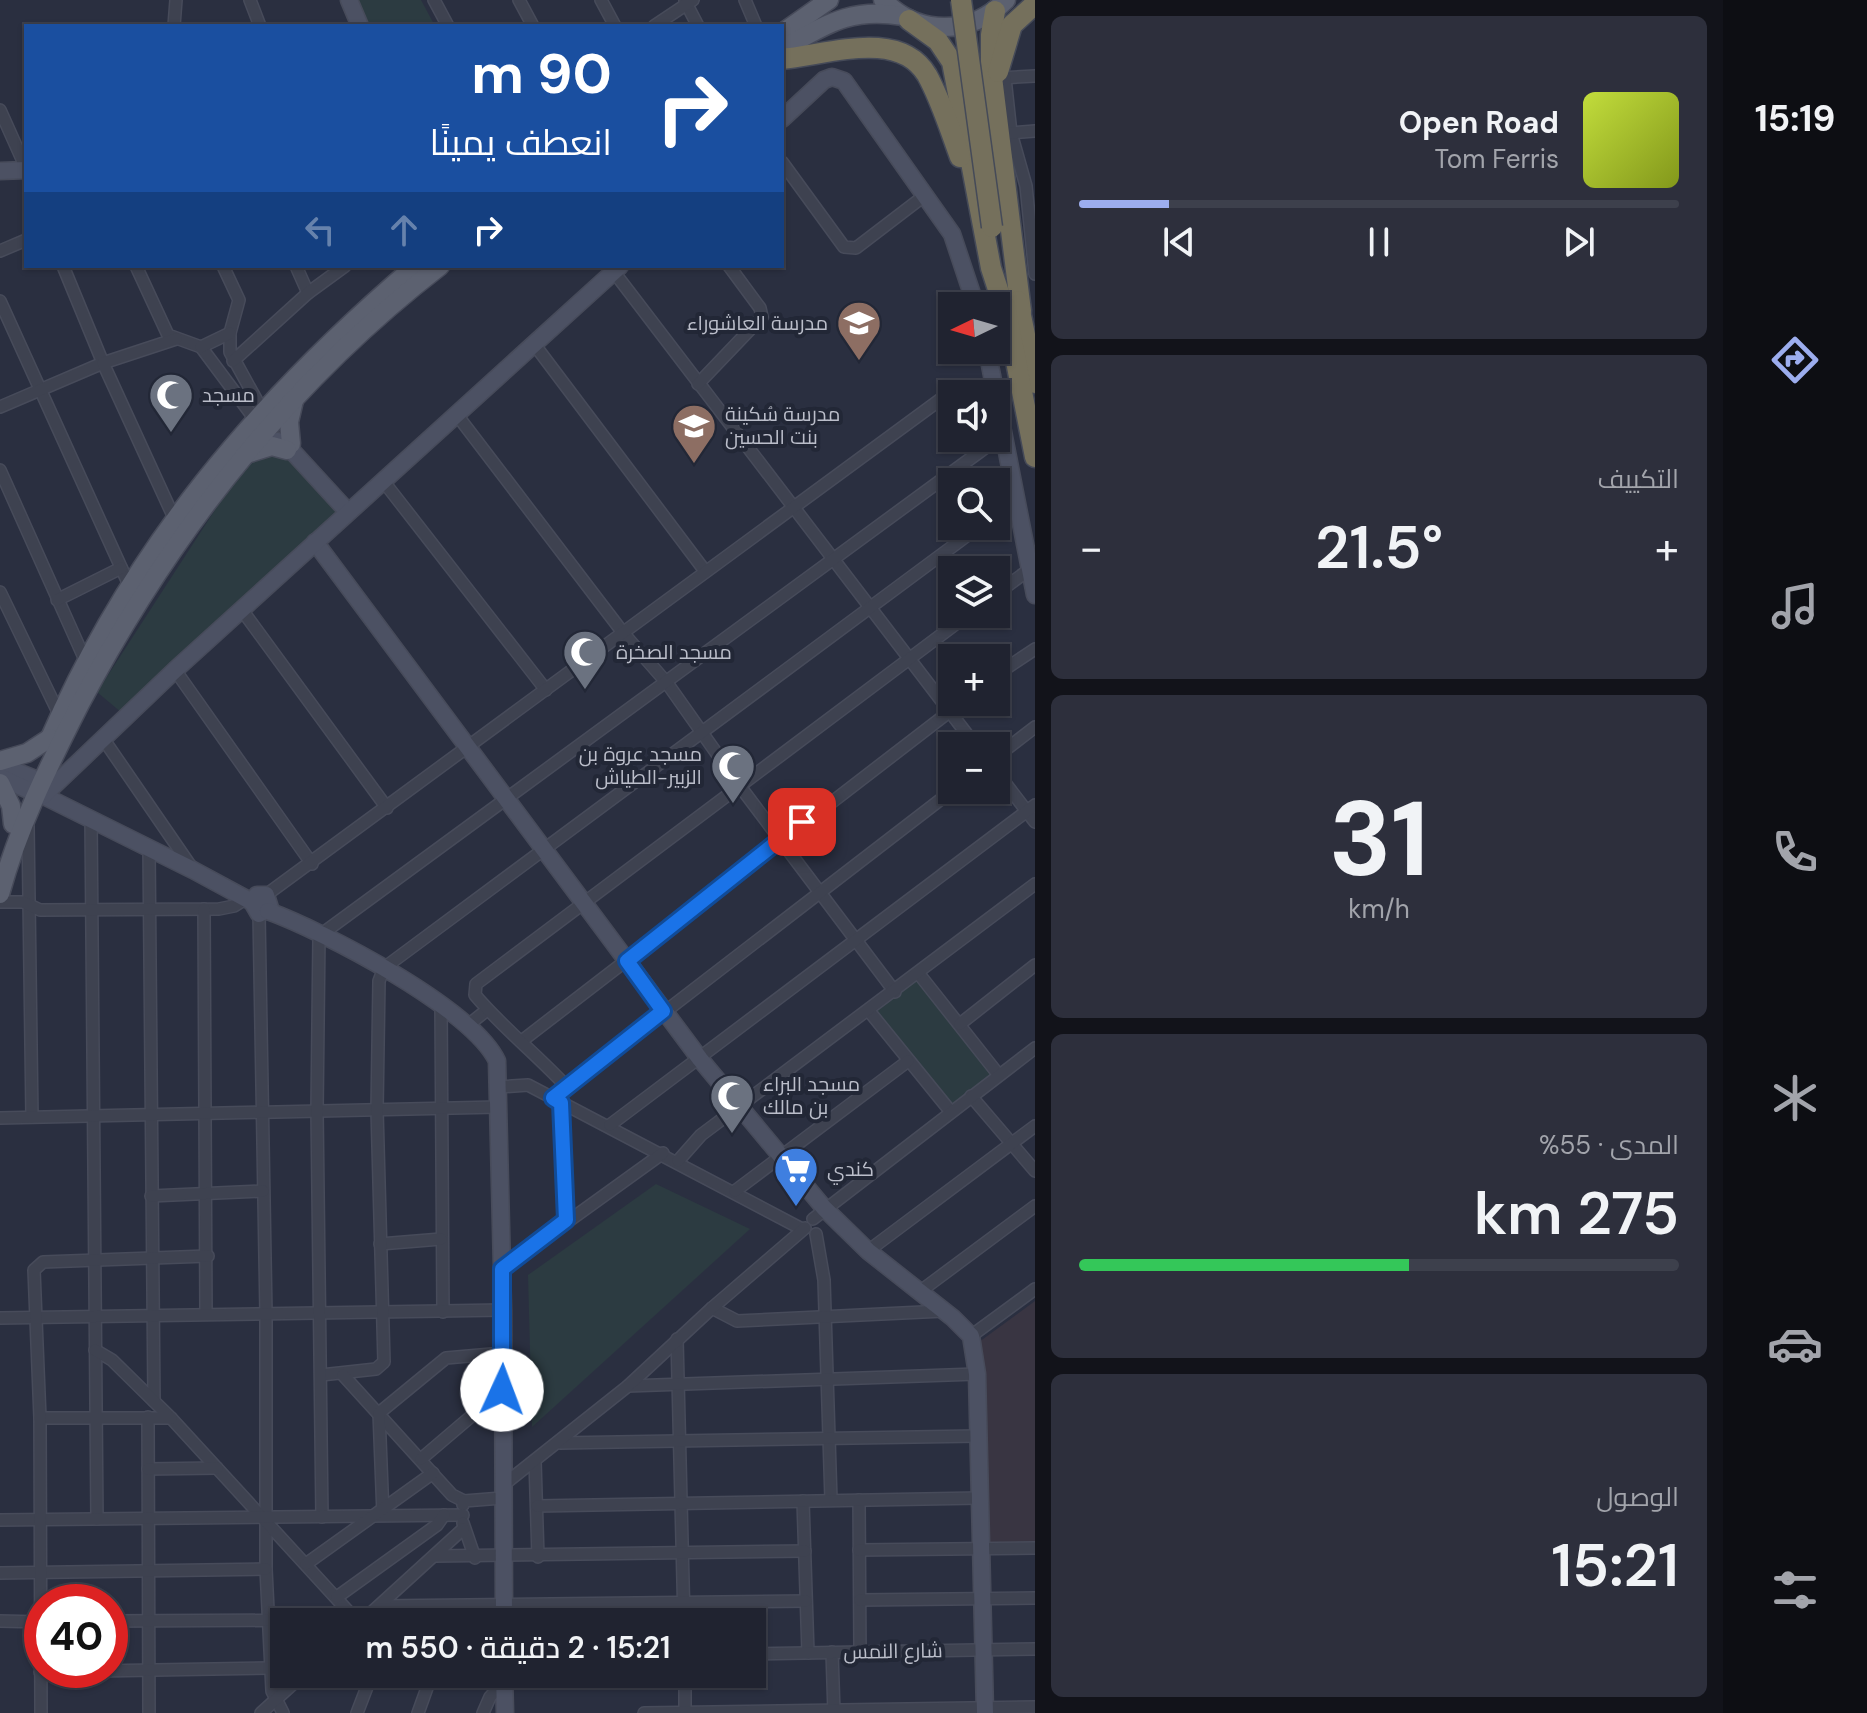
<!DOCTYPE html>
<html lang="ar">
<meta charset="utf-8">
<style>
body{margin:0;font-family:"DM Sans",Cairo,sans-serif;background:#2d2f3c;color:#f1f3f6;direction:rtl;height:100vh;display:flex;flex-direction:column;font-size:30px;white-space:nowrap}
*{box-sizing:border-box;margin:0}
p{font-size:26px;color:#a2a4ab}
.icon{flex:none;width:44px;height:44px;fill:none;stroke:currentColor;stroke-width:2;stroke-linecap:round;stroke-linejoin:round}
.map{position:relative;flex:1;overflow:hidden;direction:ltr}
.side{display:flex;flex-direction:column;gap:16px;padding:16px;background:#12131a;width:688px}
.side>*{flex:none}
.banner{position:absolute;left:24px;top:24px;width:760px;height:244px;border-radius:0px;box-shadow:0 2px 6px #0004,0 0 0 2px #3d404c;direction:rtl;background:#1a4fa0;color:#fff;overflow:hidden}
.needle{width:52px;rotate:265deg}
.controls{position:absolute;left:938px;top:292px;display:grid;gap:16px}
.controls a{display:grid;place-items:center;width:72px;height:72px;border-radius:0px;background:#202330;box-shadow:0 2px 6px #0004,0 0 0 2px #3d404c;font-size:40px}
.speed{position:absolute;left:24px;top:1584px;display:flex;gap:16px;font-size:40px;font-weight:700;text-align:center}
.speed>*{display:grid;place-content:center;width:104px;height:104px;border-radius:50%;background:#202330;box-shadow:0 2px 6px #0004,0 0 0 2px #3d404c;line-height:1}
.speed .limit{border:12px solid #d22;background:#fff;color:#111}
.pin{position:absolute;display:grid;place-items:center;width:68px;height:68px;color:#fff;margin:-34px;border-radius:16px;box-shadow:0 4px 12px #0006}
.me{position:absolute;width:88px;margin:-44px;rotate:2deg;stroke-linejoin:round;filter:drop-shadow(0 0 6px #0008)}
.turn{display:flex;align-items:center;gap:28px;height:168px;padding:0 40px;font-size:36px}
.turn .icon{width:104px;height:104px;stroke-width:2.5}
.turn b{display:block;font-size:56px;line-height:68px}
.lanes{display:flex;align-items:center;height:76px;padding:0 40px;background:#0003;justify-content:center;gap:40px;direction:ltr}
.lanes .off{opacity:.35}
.big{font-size:60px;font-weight:600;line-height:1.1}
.side .card{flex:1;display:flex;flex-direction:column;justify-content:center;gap:12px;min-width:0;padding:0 28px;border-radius:12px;background:#2d2f3c}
.side .dial{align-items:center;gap:0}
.dial b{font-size:104px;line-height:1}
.song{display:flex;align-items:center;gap:24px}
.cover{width:96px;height:96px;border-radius:12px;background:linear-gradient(135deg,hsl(70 70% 55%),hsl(70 70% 35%))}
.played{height:8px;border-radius:4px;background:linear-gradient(90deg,#9cadee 15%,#3d404c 15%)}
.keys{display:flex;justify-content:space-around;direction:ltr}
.heat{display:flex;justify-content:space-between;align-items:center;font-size:44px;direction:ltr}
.charge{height:12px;border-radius:6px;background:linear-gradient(90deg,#34c759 55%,#3d404c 0)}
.trip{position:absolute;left:270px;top:1608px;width:496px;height:80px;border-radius:0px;background:#202330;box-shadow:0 2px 6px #0004,0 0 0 2px #3d404c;font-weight:600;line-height:80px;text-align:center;direction:rtl}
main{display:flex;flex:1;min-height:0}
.tab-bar{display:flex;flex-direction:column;width:144px;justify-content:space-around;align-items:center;background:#0d0e13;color:#a2a4ab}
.tab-bar .icon{width:56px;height:56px}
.tab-bar .selected{color:#9cadee}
.tab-bar b{font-size:36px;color:#f1f3f6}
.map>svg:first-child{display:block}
</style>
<main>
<nav class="tab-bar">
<b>15:19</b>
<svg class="icon selected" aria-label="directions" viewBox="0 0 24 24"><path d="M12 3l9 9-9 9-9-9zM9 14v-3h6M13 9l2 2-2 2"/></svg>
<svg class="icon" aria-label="music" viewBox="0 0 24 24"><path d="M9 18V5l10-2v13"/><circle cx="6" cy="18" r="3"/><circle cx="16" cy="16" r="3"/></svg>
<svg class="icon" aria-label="phone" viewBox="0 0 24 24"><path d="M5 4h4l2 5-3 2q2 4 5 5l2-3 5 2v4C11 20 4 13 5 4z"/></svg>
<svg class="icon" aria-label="climate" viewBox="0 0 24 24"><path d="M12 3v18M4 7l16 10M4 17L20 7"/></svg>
<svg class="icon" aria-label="car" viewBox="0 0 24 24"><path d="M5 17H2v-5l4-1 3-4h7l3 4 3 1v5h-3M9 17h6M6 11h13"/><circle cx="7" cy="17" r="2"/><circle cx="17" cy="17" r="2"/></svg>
<svg class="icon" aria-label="filters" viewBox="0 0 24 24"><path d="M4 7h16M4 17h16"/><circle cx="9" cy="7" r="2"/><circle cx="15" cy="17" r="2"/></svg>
</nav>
<section class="side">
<div class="card">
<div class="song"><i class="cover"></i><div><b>Open Road</b><p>Tom Ferris</p></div></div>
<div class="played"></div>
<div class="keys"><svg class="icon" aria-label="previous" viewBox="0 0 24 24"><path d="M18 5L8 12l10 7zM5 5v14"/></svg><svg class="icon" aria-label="pause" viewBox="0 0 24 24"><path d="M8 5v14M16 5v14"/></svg><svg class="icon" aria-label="next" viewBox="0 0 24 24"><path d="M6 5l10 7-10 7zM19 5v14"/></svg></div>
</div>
<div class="card"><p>التكييف</p>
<div class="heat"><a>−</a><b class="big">21.5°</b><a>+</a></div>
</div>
<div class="card dial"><b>31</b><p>km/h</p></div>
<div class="card"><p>المدى · 55%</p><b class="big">275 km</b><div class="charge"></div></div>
<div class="card"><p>الوصول</p><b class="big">15:21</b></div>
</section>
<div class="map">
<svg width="1035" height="1713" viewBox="0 0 1035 1713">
<rect width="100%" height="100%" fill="#2a2f40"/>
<polygon fill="#393542" points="1035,1301 1035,1543 984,1544 979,1342"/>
<g fill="#2c3b41">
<polygon points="358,0 421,0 435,26 365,26"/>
<polygon points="270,451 289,457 338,513 122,713 97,692 246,462"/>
<polygon points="919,974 998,1074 950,1112 870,1011"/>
<polygon points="656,1184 750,1229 532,1427 528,1275"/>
</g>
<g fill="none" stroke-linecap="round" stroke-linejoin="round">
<g stroke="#474b5a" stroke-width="14">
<g id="street">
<polyline points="250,0 260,26"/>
<polyline points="434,0 448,26"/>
<polyline points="519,0 533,26"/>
<polyline points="601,0 615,26"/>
<polyline points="745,0 756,26"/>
<polyline points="685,1 698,26"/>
<polyline points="174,26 176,0"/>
<polyline points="654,26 693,0"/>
<polyline points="1000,78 1035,76"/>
<polyline points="1005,78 1011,133 1026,186 1035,274"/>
<polyline points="0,110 26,168"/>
<polyline points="1011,133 1035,131"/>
<polyline points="782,162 844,247 856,248 924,196"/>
<polyline points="0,251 26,240"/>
<polyline points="136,266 168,335 201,347 254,418"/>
<polyline points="223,266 239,300 230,333 230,352 262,410"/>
<polyline points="296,266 308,293"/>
<polyline points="614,272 976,746"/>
<polyline points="0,301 130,587"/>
<polyline points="534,344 705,571"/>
<polyline points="201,347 230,333"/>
<polyline points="233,361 308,293 345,266"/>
<polyline points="698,384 762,317 760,308 729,266"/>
<polyline points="966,394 997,392"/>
<polyline points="0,407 103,363 63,266"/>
<polyline points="457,415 624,634 667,683 739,785 895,992"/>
<polyline points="0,470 86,662"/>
<polyline points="384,482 546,690"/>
<polyline points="996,514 1016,498"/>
<polyline points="175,520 103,363 176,339"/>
<polyline points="0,592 60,716"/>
<polyline points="996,594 1030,569"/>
<polyline points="57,600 121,568"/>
<polyline points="242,610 387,808"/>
<polyline points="175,670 312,864"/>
<polyline points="996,675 1035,649"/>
<polyline points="102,737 192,868"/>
<polyline points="996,757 1035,727"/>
<polyline points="996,771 1035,822"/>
<polyline points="91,819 97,1519"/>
<polyline points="28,826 32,1117"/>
<polyline points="149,848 154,1401"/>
<polyline points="266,895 941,399 952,395"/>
<polyline points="0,902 23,902 40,910 219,909 234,906 245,899"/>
<polyline points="204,909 206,1314"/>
<polyline points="259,914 266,1314 266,1569 272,1691 283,1713"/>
<polyline points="919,974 998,1074"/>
<polyline points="441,1006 443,1312"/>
<polyline points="869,1011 951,1112"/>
<polyline points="960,1024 1035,965"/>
<polyline points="467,1026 487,1010"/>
<polyline points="523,1040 962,702"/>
<path d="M565,1085C536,1054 502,1027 475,995L476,984L969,614"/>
<polyline points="499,1087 528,1085 802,1229"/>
<polyline points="971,1096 1035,1171"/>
<polyline points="553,1098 953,790"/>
<polyline points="561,1103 566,1220"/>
<polyline points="0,1118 498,1107"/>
<polyline points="610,1125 1035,805"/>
<polyline points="678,1161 701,1135 1035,884"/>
<polyline points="735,1191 908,1061"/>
<polyline points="151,1196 263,1191"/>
<polyline points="813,1219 1035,1048"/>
<polyline points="816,1234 824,1280 831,1500"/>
<polyline points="380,1244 441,1239"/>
<polyline points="868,1251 1035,1126"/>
<polyline points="502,1269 663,1153"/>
<polyline points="918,1293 1035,1206"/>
<polyline points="712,1308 737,1321 944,1311"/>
<polyline points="0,1318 503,1310"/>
<polyline points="971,1336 1035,1289"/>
<polyline points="677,1339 684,1622"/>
<polyline points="95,1350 112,1360 171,1418 358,1622"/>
<polyline points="321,1375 376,1369 384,1362 377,1110 379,981 384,968 980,526"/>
<polyline points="343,1375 452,1495 464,1501"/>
<polyline points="628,1386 977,1374"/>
<polyline points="148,1417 149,1713"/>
<polyline points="40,1418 171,1418"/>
<polyline points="560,1443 977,1436"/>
<polyline points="421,1459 502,1390"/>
<polyline points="535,1461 538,1557"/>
<polyline points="148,1469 217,1468"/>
<polyline points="502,1486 628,1386 712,1308 805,1228"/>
<polyline points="859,1500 860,1651"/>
<polyline points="803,1501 808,1653"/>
<polyline points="463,1505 464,1501 502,1498"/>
<polyline points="537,1506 979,1498"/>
<polyline points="383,1515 379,1413 446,1358 503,1353"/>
<polyline points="322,1517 317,1111 319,936 1004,434"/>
<polyline points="0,1520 463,1515"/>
<polyline points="463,1523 475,1558"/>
<polyline points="859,1550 1035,1548"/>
<polyline points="435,1556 805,1551"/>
<polyline points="306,1564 433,1473"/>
<polyline points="0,1573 266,1569"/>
<polyline points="337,1597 437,1525 444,1515"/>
<polyline points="860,1600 1035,1598"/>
<polyline points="380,1606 806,1601"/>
<polyline points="0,1621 42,1622"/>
<polyline points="110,1621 341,1620 355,1616"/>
<polyline points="361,1622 463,1529"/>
<polyline points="832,1652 834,1713"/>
<polyline points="752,1654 1035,1649"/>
<polyline points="40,1672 270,1668"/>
<polyline points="685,1674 685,1713"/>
<polyline points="41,1713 40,1418 34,1270 43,1262 208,1256"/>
<polyline points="261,1713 304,1674"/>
<polyline points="357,1713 372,1674"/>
<polyline points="418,1713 432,1674"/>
<polyline points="483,1713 490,1697 504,1681"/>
<polyline points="644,1713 1035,1707"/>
</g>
</g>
<g stroke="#474b5a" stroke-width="19">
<g id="secondary">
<polyline points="349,0 360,26"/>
<polyline points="782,119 824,80 832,77 844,81 952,234 976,306"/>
<polyline points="0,171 26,170"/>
<polyline points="987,350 1035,595"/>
<polyline points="278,441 293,452 348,512"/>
<polyline points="315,542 700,1059 824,1208 868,1251 953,1318 971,1336 977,1374 985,1713"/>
<polyline points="0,765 33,778"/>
<polyline points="0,777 28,790"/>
<polyline points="38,793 193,870 252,902 259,914 270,908 266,895 257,895 252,902"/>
<polyline points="43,796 175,670 620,266"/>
<path d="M268,911C323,931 472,1008 497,1061L503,1310L504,1622"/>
<polyline points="504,1674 505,1713"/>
</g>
</g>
<g stroke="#474b5a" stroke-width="21">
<g id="primary">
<path d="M883,0C918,36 971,36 1006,0"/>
<polyline points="782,33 829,0"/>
<path d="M782,49C826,25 850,7 902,16"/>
<polyline points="291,444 289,422 295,396"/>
<polyline points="243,455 272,446 287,450"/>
<path d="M49,740C132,548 257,401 415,266"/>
<polyline points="0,761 27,753 50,738"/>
<polyline points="0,783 11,806 13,824"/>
<path d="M0,894C18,828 49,765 80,704C170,534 287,384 440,266"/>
</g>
</g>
<g stroke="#454a58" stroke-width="23">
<g id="highway">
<polyline points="995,11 991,35 991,69 1021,311"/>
<polyline points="909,20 938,41 952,62 991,268 1007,317"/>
<path d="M782,59C827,55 899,28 927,75C941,100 950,130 960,157"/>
<polyline points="998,72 1012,25 1035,4"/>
<polyline points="1018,301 1035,383"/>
<polyline points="1005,306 1035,457"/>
</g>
</g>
<use href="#street" stroke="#3e4250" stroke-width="11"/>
<use href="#secondary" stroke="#4c5163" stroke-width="16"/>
<use href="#primary" stroke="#5c6170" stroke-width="18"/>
<use href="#highway" stroke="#75705c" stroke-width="20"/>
<g stroke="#454a58" stroke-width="23" stroke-linecap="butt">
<polyline id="highway-bridge" points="961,0 992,227"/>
</g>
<use href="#highway-bridge" stroke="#75705c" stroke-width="20"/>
</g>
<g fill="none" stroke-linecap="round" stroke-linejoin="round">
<g stroke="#114b97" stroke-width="20">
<polyline id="route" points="502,1390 502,1269 566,1220 561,1103 553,1098 663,1011 627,961 802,822"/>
</g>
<use href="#route" stroke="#1a73e8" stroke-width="14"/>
</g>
<defs>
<g id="school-pin" transform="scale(2.3)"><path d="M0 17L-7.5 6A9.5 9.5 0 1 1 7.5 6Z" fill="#8d6e63" stroke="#222736"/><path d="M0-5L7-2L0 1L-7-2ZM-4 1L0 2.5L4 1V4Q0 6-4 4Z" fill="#fff"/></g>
<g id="mosque-pin" transform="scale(2.3)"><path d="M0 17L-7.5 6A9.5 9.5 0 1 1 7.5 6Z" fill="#6b7280" stroke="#222736"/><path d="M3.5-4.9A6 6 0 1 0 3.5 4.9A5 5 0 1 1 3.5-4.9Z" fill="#fff"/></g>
<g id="supermarket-pin" transform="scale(2.3)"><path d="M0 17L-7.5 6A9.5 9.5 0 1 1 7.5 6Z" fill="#3f7fe0" stroke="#222736"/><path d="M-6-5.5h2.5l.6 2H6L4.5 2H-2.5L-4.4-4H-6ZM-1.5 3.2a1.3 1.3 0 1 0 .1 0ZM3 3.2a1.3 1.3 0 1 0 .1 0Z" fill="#fff"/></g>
</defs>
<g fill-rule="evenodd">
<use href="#school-pin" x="859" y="323"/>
<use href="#mosque-pin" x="171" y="395"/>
<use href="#school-pin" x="694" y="426"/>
<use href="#mosque-pin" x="585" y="652"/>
<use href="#mosque-pin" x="733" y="766"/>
<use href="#mosque-pin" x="732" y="1096"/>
<use href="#supermarket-pin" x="796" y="1169"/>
</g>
<g text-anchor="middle" stroke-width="8" stroke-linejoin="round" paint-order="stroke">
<g font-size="20" fill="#bbbeca" stroke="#222736" text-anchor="start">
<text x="828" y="330" text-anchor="end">مدرسة العاشوراء</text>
<text x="202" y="402">مسجد</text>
<text x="725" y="421">مدرسة سُكينة<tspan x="725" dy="23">بنت الحسين</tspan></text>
<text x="616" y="659">مسجد الصخرة</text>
<text x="702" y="761" text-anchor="end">مسجد عروة بن<tspan x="702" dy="23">الزبير-الطياش</tspan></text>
<text x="763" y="1091">مسجد البراء<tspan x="763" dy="23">بن مالك</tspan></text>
<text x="827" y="1176">كندي</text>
</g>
<g font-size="20" fill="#bbbeca" stroke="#222736">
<text transform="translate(893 1651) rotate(-1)" y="7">شارع النمس</text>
</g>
</g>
</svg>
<div class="controls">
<a><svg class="needle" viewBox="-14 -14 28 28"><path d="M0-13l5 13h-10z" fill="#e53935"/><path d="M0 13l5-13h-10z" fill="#a2a4ab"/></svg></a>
<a><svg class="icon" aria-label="sound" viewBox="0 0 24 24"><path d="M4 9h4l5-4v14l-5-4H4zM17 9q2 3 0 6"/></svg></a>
<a><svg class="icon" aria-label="search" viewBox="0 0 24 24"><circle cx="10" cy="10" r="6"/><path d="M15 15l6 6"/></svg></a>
<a><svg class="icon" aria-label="layers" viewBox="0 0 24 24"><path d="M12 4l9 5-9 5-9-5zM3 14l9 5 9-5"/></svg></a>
<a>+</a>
<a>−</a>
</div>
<div class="speed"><div class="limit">40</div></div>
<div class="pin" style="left:802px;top:822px;background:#d93025"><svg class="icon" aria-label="arrive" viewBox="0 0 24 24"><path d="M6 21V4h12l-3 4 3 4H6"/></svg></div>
<svg class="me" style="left:502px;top:1390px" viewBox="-20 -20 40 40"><circle r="19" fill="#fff"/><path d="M0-13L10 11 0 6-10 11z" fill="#1a73e8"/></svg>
<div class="trip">15:21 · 2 دقيقة · 550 m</div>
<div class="banner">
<div class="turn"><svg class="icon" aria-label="right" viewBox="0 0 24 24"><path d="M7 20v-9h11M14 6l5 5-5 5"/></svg><div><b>90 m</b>انعطف يمينًا</div></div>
<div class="lanes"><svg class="icon off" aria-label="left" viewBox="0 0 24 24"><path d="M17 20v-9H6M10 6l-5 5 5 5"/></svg><svg class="icon off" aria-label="ahead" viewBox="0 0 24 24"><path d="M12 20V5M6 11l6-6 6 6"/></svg><svg class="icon" aria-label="right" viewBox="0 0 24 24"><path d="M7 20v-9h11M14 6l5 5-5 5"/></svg></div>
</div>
</div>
</main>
